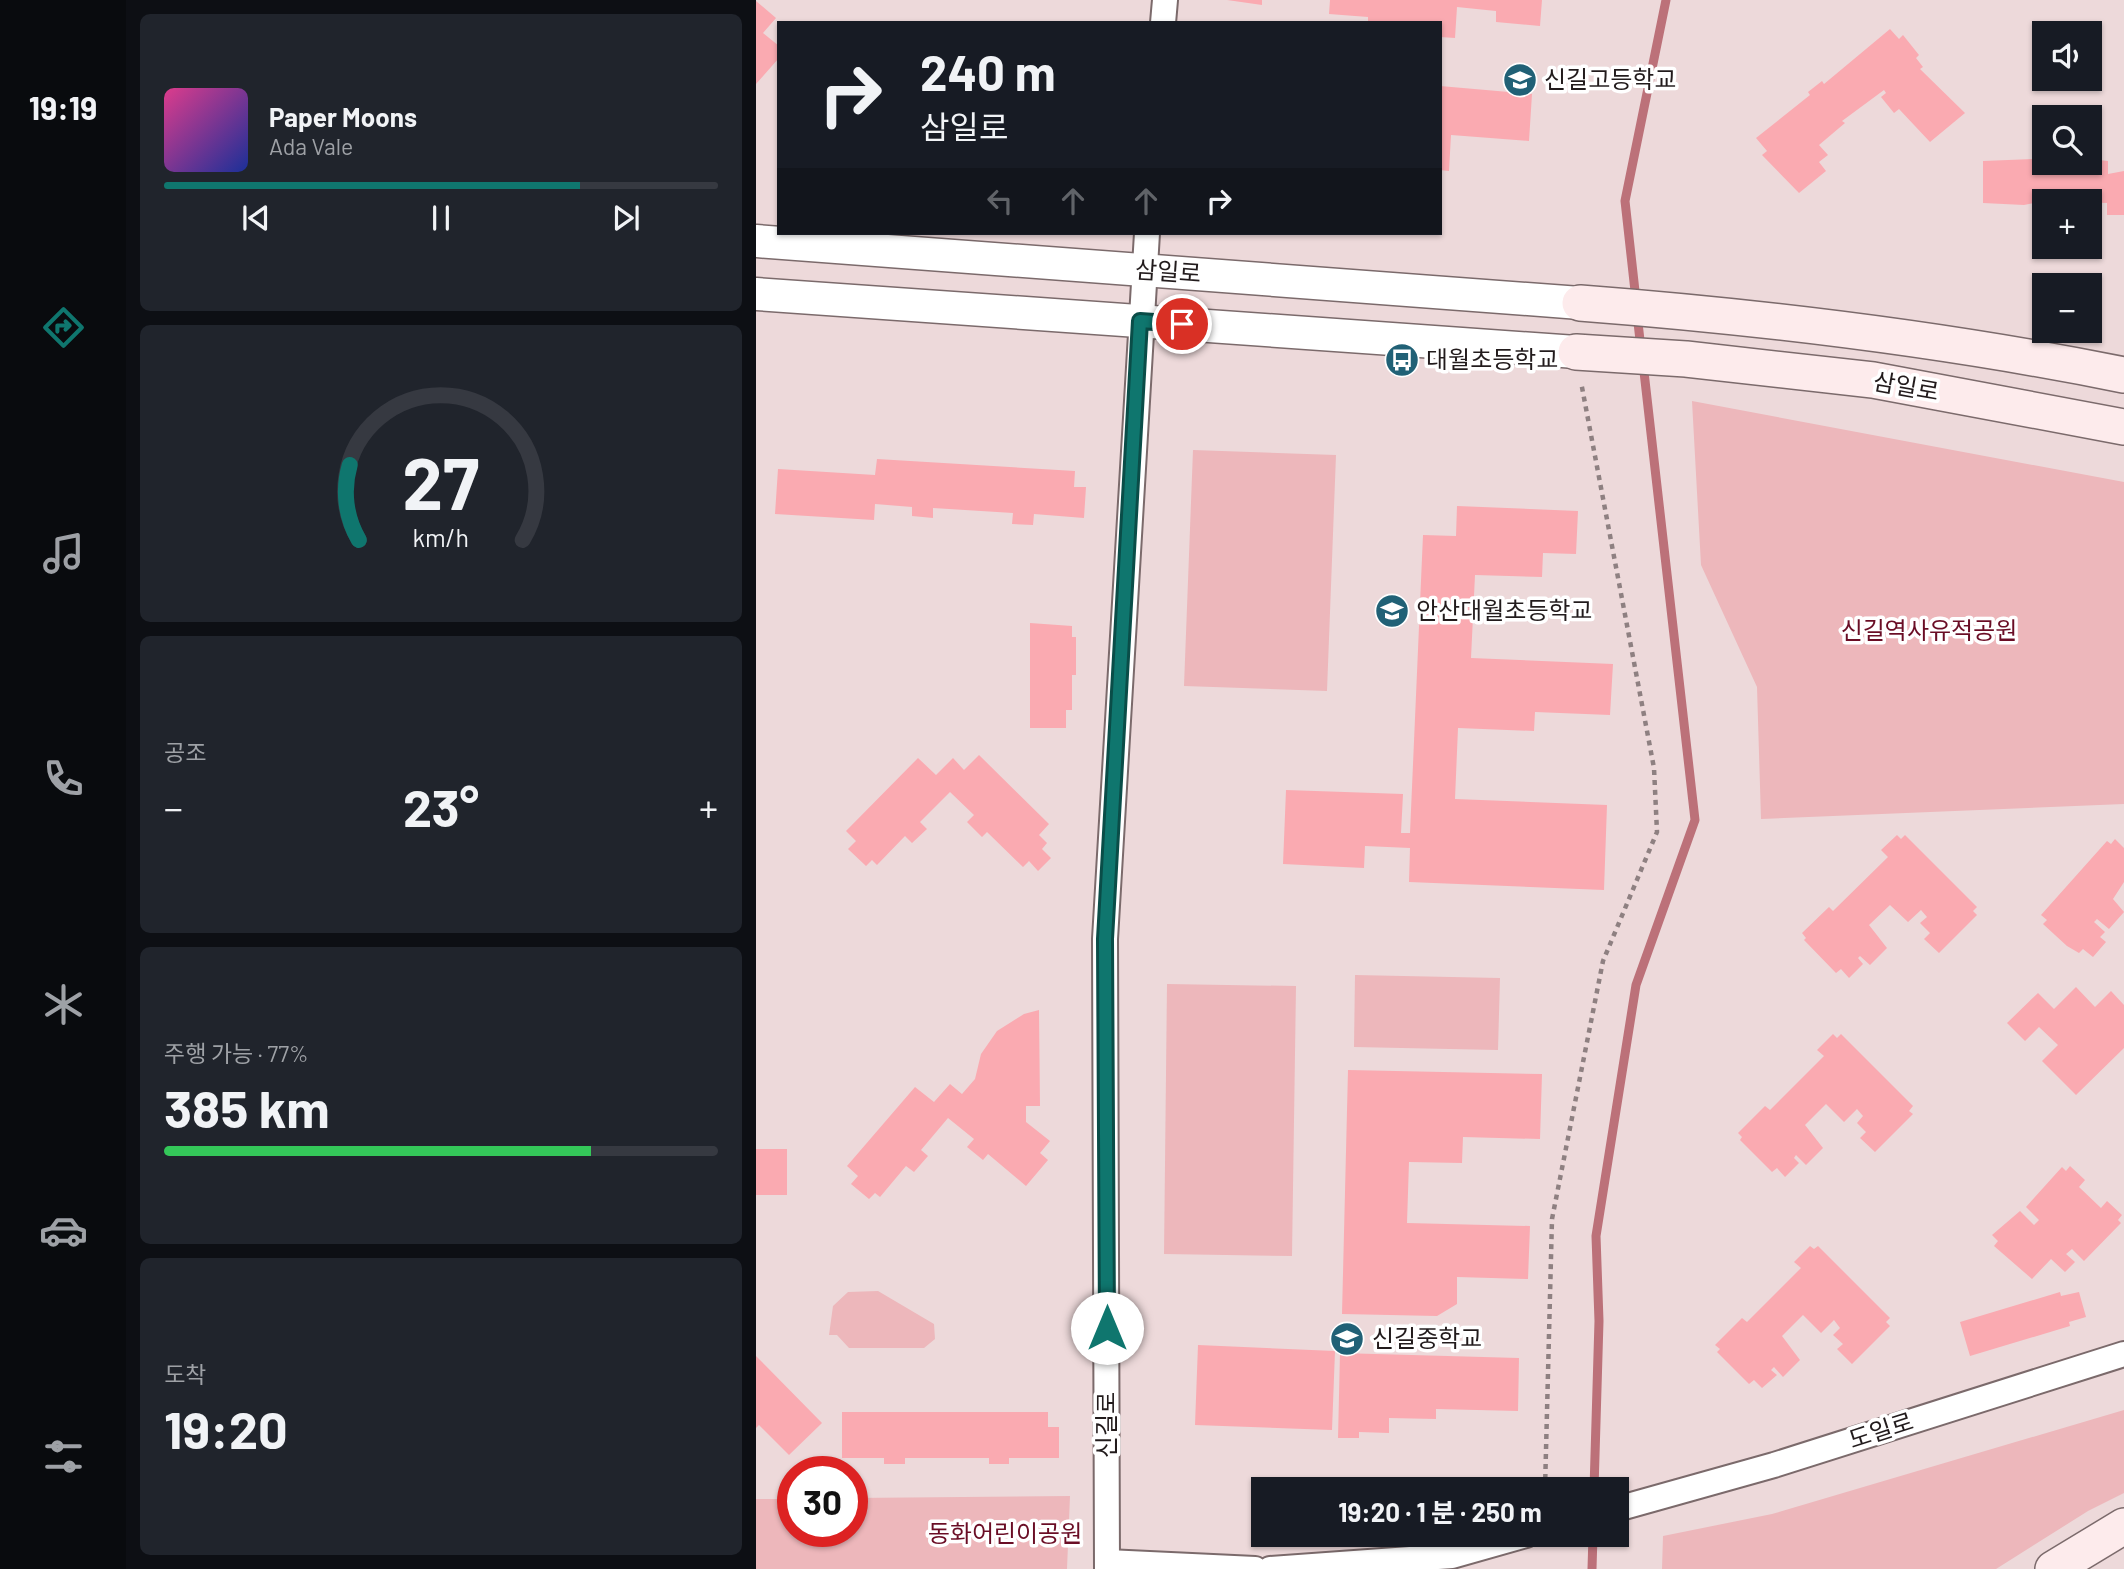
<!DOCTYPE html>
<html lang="ko">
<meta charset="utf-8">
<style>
body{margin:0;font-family:Barlow,"Noto Sans KR",sans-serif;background:#20242c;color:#f1f3f6;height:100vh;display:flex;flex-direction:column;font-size:26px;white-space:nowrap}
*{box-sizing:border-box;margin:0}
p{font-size:23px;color:#9ea1a6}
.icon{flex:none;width:38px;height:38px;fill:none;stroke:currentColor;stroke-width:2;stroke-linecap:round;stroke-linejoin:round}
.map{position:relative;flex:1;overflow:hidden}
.drawer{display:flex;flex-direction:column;gap:14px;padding:14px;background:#0d0f14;width:630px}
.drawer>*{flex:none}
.guide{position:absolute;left:21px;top:21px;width:665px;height:214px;border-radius:0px;box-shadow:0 2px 5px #0004;background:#171b24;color:#f1f3f6;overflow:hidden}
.controls{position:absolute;left:1276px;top:21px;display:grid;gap:14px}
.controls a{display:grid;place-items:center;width:70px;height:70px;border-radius:0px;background:#171b24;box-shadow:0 2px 5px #0004;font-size:35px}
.speed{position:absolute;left:21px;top:1456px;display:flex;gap:14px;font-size:35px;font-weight:700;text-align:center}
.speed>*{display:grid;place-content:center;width:91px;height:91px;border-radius:50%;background:#171b24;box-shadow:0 2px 5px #0004;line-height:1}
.speed .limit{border:10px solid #d22;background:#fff;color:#111}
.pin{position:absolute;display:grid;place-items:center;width:60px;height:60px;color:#fff;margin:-30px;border:4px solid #fff;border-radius:50%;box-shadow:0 2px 7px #0007}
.me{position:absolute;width:77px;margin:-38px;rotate:0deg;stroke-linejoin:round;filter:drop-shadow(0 0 5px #0008)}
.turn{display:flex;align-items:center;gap:24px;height:147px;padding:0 28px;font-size:32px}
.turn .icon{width:91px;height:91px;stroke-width:2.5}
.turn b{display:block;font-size:49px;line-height:60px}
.lanes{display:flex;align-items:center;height:66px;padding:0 28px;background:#0003;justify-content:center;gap:35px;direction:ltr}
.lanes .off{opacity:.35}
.big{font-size:52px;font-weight:700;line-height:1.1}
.drawer .widget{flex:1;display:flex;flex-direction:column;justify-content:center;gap:10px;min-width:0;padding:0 24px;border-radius:10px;background:#20242c}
.drawer .dial{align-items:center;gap:0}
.dial svg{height:182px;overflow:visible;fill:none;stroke:#363941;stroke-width:7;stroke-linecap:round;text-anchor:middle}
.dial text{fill:#f1f3f6;stroke:none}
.song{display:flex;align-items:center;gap:21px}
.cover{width:84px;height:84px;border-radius:10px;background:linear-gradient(135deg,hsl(330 70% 55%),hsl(230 70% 35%))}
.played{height:7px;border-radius:4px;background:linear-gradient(90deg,#0f766e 75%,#363941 75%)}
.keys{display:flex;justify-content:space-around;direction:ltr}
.heat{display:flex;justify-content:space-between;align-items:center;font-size:38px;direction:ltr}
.charge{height:10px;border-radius:5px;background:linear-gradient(90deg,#34c759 77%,#363941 0)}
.trip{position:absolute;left:495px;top:1477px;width:378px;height:70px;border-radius:0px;background:#171b24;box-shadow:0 2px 5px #0004;font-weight:700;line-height:70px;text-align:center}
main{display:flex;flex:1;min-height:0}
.tab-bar{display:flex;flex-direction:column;width:126px;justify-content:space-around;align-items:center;background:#090b0e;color:#9ea1a6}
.tab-bar .icon{width:49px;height:49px}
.tab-bar .on{color:#0f766e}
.tab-bar b{font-size:32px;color:#f1f3f6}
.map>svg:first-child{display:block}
</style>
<main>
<nav class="tab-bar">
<b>19:19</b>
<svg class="icon on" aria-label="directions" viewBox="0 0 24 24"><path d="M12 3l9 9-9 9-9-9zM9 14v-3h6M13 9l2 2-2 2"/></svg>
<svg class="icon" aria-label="music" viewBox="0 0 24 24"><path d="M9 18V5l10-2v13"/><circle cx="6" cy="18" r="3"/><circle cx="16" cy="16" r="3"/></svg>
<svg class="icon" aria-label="phone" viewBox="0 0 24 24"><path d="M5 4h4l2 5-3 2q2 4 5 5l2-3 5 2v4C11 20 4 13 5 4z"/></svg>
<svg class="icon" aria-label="climate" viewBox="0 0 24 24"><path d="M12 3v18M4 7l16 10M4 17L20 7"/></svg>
<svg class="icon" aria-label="car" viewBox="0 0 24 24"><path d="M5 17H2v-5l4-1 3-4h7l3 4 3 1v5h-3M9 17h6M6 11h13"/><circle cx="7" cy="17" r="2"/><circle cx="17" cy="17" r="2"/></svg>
<svg class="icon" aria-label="filters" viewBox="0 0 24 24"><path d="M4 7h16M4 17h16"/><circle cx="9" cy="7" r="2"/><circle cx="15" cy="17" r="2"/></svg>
</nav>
<section class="drawer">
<div class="widget">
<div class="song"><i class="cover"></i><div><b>Paper Moons</b><p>Ada Vale</p></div></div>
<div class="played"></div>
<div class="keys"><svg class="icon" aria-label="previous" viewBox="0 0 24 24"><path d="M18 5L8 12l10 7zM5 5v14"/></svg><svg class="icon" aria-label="pause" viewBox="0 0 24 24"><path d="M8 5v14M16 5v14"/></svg><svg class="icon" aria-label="next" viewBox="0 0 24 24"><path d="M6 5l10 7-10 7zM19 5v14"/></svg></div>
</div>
<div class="widget dial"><svg viewBox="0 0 100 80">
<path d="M14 69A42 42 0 1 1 86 69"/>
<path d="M14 69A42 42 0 0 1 10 36" stroke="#0f766e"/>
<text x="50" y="56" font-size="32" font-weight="700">27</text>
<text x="50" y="72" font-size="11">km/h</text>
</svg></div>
<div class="widget"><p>공조</p>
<div class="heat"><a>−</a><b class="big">23°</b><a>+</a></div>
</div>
<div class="widget"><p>주행 가능 · 77%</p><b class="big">385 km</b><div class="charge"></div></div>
<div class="widget"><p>도착</p><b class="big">19:20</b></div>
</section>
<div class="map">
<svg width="1368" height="1569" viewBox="0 0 1368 1569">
<rect width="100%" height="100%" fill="#edd9da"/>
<g fill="#edb7bb">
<polygon points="936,401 1368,482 1368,804 1005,819 1001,687 945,565"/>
<polygon points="437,450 580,455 571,691 428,686"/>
<polygon points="599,975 744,978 742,1050 598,1047"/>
<polygon points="411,984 540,986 536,1256 408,1254"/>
<polygon points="122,1291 178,1324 179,1339 168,1348 93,1348 81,1335 73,1335 77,1306 92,1292"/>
<polygon points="1368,1410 1368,1493 1332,1511 1240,1569 906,1569 907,1536 1016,1514"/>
<polygon points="314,1496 311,1569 0,1569 0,1499 37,1499 37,1531 96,1531 96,1498"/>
</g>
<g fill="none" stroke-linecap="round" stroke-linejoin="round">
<g stroke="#bc7179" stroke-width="9">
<polyline points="880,300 869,201 910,0"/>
<polyline points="881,314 885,349"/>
<polyline points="838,1489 843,1321 840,1236 880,985 939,820 887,363"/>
<polyline points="836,1569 837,1535"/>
</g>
</g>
<g fill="#faaab1">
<polygon points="471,0 506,0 506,5"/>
<polygon points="574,0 786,0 784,26 740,22 740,11 701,7 699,38 684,37 684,23 612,23 612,17 573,14"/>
<polygon points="0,1 20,18 7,33 23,46 23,58 0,84"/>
<polygon points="1134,29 1143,39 1147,35 1163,55 1160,58 1167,67 1164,69 1209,113 1174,142 1143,109 1138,113 1125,97 1130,93 1128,90 1086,121 1089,123 1063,145 1072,155 1063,162 1070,171 1043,193 1006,155 1011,151 1000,138 1054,95 1052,92 1066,81 1068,84"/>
<polygon points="684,86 776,94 773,141 695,135 693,171 684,170"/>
<polygon points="1277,159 1277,163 1334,163 1334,159 1352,161 1352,174 1368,171 1368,215 1351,215 1351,203 1288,201 1268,205 1227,203 1227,161"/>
<polygon points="121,459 319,471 318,487 330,487 328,518 278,514 277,525 256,524 257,513 177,508 177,518 156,516 156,507 119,504 118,520 19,514 22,469 119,475"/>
<polygon points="701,506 822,511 820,554 787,553 786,577 719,575 715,658 857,664 854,715 779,712 778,731 702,728 699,799 851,805 848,890 653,882 654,848 609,846 608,868 527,864 530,790 647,794 645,833 654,833 667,535 700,536"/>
<polygon points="274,623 316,626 316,637 320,637 320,675 316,675 316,710 310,710 310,728 274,728"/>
<polygon points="223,755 293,824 283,835 291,843 286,849 295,858 282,871 273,861 267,867 231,832 226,837 211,822 218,815 194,792 164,822 171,829 156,843 149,836 121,865 116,860 110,866 92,849 100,841 90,831 162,758 180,775 197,758 208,770"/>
<polygon points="1141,835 1145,839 1149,835 1221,907 1217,911 1221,915 1183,953 1168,939 1174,933 1164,923 1171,917 1165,910 1152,922 1134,905 1113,925 1131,948 1114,965 1104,956 1102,958 1107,964 1093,978 1085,969 1080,973 1048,940 1050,938 1046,933 1073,907 1077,911 1132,857 1125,850"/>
<polygon points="1359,839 1368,848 1368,882 1357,899 1368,912 1353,929 1341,919 1338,922 1349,932 1344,937 1350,942 1337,957 1327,949 1323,953 1311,946 1287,924 1291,920 1285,915 1351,841 1355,844"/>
<polygon points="1320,987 1339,1007 1355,991 1368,1005 1368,1048 1320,1095 1286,1061 1302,1045 1283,1027 1269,1041 1251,1023 1282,993 1298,1009"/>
<polygon points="283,1010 284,1106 270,1106 270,1122 294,1141 284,1153 292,1160 270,1186 232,1154 227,1160 211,1147 218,1139 192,1118 165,1150 172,1156 158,1172 150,1166 124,1197 119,1193 113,1199 95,1184 102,1176 91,1166 159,1087 178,1102 194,1084 206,1094 219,1079 225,1054 241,1031 268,1014"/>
<polygon points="1077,1034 1081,1038 1085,1034 1157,1106 1153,1111 1157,1114 1119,1152 1104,1138 1110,1132 1101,1123 1107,1116 1101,1109 1088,1122 1070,1104 1049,1125 1067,1148 1050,1165 1040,1155 1038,1158 1043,1163 1029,1177 1021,1168 1016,1172 984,1140 986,1137 982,1133 1009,1106 1014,1110 1068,1056 1061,1050"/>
<polygon points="592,1070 786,1074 784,1139 707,1137 706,1163 653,1162 651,1223 774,1226 772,1279 701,1277 701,1304 681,1316 586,1314"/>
<rect x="0" y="1149" width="31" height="46"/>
<polygon points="1314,1166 1329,1180 1323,1187 1345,1208 1351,1201 1366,1215 1362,1220 1365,1223 1328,1261 1316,1249 1310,1254 1319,1262 1309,1272 1295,1259 1276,1279 1238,1246 1242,1241 1236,1235 1264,1211 1278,1225 1283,1220 1270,1207 1306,1167 1310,1171"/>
<polygon points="1054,1246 1058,1249 1062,1246 1134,1318 1130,1322 1134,1326 1096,1364 1081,1349 1087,1344 1077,1335 1084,1328 1078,1320 1065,1333 1047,1315 1026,1336 1044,1360 1027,1377 1018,1367 1015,1370 1021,1375 1006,1388 998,1380 993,1384 961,1352 964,1349 959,1345 986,1318 991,1322 1045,1268 1038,1262"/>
<polygon points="1304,1292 1305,1296 1323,1292 1330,1317 1313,1322 1314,1326 1214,1356 1204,1322"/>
<polygon points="442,1345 579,1351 576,1430 439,1425"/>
<polygon points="584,1353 763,1358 762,1411 680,1409 680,1419 633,1418 633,1433 603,1432 603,1438 582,1438"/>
<polygon points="0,1356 66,1423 33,1455 3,1425 0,1428"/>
<polygon points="86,1412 292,1412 292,1427 303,1427 303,1458 253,1458 253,1464 233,1464 233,1458 149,1458 149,1464 128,1464 128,1458 86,1458"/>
</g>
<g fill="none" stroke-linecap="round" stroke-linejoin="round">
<g stroke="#7b6a6b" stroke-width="28">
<g id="minor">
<polyline points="407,23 409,0"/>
<polyline points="861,1509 1018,1465 1368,1354"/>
<polyline points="351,1562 499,1569"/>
<polyline points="351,1569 349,939 391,233"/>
<polyline points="514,1569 696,1556 770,1535"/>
</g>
</g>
<g stroke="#7b6a6b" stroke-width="35">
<g id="tertiary">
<polyline points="0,241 824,303"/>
<polyline points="0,294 820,352"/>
</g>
</g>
<g stroke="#7b6a6b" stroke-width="38">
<g id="secondary">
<path d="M824,303C1006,317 1189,339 1368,375"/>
<polyline points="820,352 930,359 1117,380 1368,427"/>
<polyline points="1297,1569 1368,1526"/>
</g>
</g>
<polyline stroke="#8e8081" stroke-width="4.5" stroke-dasharray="5 5" stroke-linecap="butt" points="789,1489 796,1219 847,961 901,832 898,768 825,382"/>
<use href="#minor" stroke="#fff" stroke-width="24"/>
<use href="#tertiary" stroke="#fff" stroke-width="32"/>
<use href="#secondary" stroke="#fdebec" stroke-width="35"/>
</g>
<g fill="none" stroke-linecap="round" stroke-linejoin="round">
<g stroke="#0a4d48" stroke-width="18">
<polyline id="route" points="351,1328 349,939 384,321 426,324"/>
</g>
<use href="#route" stroke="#0f766e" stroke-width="12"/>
</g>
<defs>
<g id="school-disc" transform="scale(1.75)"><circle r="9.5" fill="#216176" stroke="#fff"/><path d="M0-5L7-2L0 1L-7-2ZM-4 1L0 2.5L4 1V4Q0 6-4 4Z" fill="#fff"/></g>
<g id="bus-disc" transform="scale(1.75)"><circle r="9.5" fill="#216176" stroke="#fff"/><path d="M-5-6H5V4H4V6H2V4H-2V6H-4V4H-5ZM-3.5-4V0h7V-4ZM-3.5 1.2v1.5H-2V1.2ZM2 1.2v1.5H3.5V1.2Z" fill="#fff"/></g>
</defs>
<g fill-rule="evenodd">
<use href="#school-disc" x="764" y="80"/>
<use href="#bus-disc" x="646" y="360"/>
<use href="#school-disc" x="636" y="611"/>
<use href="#school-disc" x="591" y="1339"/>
</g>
<g text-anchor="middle" stroke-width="7" stroke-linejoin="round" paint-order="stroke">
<g font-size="24" fill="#221b1c" stroke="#fff" text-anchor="start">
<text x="788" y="88">신길고등학교</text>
<text x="670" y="368">대월초등학교</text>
<text x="660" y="619">안산대월초등학교</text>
<text x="616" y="1347">신길중학교</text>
</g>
<g font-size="24" fill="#221b1c" stroke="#fff">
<text transform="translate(412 272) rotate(4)" y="8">삼일로</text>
<text transform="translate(1150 387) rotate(10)" y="8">삼일로</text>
<text transform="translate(351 1425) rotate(-90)" y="8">신길로</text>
<text transform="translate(1125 1431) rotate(-18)" y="8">도일로</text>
</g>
<g font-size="24" fill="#6a0d25" stroke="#fff">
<text x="1173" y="639">신길역사유적공원</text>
<text x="249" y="1542">동화어린이공원</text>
</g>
</g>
</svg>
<div class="controls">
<a><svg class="icon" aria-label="sound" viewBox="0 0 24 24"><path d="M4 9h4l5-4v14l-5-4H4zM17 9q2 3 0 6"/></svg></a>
<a><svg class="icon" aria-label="search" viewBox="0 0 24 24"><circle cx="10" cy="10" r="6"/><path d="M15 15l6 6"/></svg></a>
<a>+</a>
<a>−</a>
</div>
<div class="speed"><div class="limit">30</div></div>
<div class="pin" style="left:426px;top:324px;background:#d93025"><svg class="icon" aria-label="arrive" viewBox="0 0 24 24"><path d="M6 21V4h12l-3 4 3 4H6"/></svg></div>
<svg class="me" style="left:351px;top:1328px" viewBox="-20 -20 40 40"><circle r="19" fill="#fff"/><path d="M0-13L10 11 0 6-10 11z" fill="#0f766e"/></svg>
<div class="trip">19:20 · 1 분 · 250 m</div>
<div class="guide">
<div class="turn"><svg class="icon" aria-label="right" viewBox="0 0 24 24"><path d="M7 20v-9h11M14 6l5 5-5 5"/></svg><div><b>240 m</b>삼일로</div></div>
<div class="lanes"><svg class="icon off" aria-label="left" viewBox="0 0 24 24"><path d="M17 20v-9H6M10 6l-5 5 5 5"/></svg><svg class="icon off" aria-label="ahead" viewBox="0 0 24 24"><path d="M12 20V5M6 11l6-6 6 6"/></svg><svg class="icon off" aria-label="ahead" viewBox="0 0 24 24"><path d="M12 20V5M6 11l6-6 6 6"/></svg><svg class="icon" aria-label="right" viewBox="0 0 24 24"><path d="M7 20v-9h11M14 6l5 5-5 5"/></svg></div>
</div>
</div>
</main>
